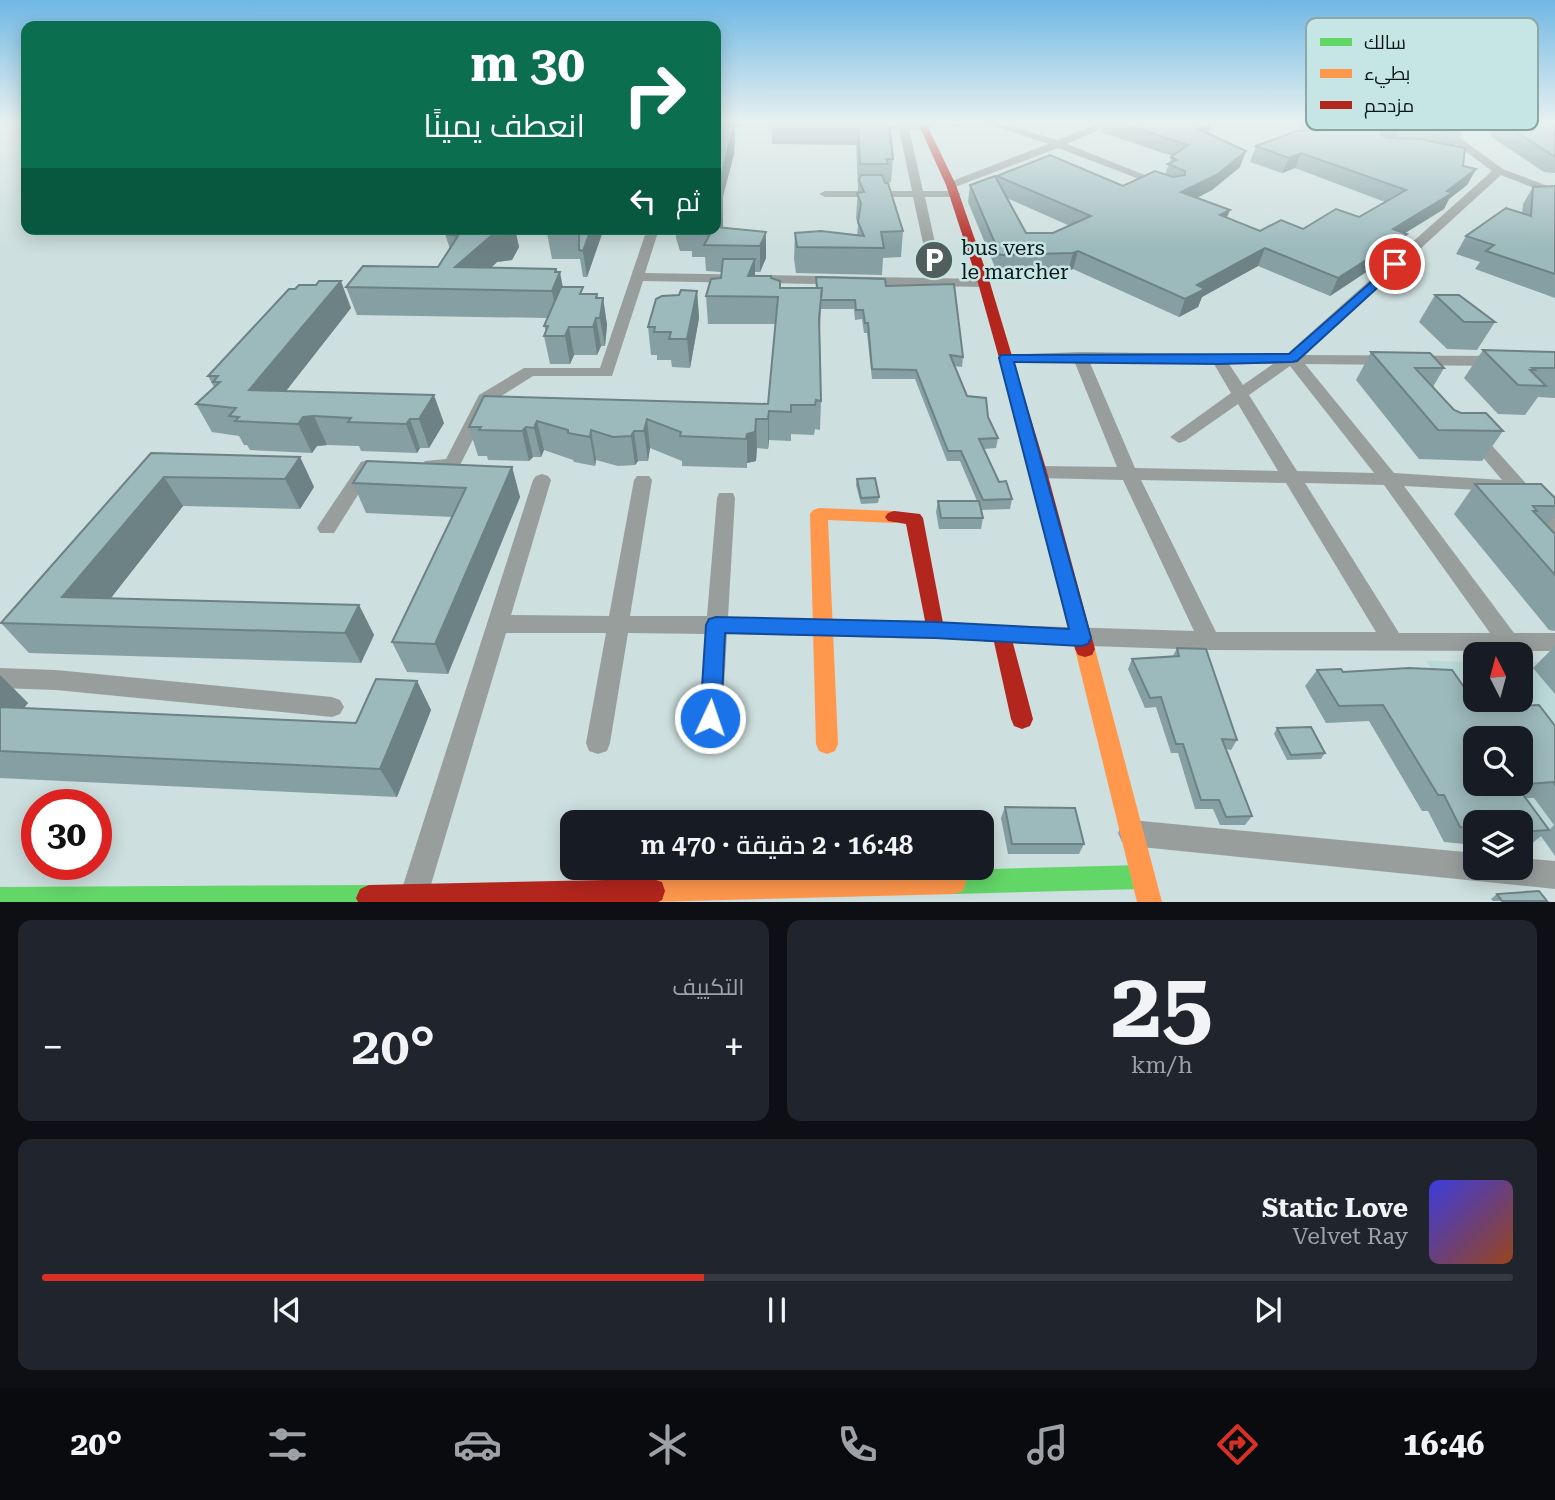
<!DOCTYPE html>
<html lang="ar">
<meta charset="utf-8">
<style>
body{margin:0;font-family:"Roboto Serif",Cairo,serif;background:#20242c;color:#f1f3f6;direction:rtl;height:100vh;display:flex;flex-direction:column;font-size:26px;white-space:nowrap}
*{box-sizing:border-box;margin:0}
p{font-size:23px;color:#9ea1a6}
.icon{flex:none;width:38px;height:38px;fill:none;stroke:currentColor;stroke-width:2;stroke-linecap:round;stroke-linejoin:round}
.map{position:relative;height:902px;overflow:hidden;direction:ltr}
.details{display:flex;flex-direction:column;gap:18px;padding:18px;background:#0d0f14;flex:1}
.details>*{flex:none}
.banner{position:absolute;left:21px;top:21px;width:700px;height:214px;border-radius:14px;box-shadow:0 4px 18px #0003;direction:rtl;background:#0b6e4f;color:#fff;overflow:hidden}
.needle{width:46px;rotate:354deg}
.tools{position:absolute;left:1463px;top:642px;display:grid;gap:14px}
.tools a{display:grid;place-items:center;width:70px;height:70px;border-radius:14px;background:#171b24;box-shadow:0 4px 18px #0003;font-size:35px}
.speed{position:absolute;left:21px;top:789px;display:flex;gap:14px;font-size:35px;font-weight:700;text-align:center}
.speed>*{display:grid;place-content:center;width:91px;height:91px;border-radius:50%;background:#171b24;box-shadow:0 4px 18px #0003;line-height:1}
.speed .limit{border:10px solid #d22;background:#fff;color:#111}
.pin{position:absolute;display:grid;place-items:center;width:60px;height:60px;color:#fff;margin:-30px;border:4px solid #fff;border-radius:50%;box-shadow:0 2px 7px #0007}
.me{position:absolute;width:77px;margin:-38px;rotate:3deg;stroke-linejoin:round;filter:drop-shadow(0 0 5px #0008)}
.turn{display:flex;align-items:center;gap:24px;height:147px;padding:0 21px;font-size:32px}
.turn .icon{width:91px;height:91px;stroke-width:2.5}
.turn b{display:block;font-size:49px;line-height:60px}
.then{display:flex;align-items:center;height:66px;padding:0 21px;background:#0003;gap:14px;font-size:26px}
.big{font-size:52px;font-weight:600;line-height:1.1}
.details .card{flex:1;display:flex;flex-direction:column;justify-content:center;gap:10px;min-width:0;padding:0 24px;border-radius:14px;background:#20242c}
.details .dial{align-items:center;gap:0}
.dial b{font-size:91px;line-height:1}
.song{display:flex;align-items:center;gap:21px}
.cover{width:84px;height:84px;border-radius:10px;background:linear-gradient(135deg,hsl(240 70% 55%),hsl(20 70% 35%))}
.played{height:7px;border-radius:4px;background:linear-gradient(90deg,#d93025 45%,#363941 45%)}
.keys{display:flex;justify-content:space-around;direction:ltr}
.heat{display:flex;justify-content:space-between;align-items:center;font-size:38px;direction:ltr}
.details .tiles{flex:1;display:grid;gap:18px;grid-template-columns:1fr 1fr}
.card:last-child{grid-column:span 2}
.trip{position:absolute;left:560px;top:810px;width:434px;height:70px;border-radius:14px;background:#171b24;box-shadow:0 4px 18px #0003;font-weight:600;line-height:70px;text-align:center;direction:rtl}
.menu{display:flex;height:112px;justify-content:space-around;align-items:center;background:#090b0e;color:#9ea1a6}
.menu .icon{width:49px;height:49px}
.menu .on{color:#d93025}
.menu b{font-size:32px;color:#f1f3f6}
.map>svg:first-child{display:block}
</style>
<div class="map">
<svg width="1555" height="902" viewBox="0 0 1555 902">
<rect width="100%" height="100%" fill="#cddfde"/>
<polygon fill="#bad9d8" points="1426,661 1475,662 1475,700 1521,700 1521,662 1555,662 1555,841 1538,841 1503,784 1521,784 1521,738 1475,740"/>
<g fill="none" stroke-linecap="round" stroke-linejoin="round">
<g fill="#979e9c" fill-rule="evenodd">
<polygon points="716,123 797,123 798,124 793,127 719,126"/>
<path d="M864,123C880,123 918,119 931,127L926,130L909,129L923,191H955L961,194L955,197H925L935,243L933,246L929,247L923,243L913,197H825L819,194L825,191H912L899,129L866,128L861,125Z"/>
<polygon points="987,123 1001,123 1057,140 1100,123 1113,123 1067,144 1170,185 1160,187 1058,148 955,187 947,187 947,183 1048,144"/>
<path d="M1428,123H1439L1503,169L1555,189V196L1501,175L1304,355L1499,356L1507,361L1499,366L1305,364L1394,473L1502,480L1464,435L1467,431H1479L1555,516V536L1548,534L1506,484L1503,489L1497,491L1404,486L1514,633H1555V651L1209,650L1002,643L994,640L991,634L994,628L1002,625L1194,631L1123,480L1039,478L1030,472L1039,466L1117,467L1075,363H1006L1001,361L998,358L1001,355L1080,352L1286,355L1492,171ZM1090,363L1214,364L1231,393L1170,437L1179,443L1185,441L1238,404L1278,471L1135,468ZM1229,364H1273L1243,385ZM1290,366L1374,473L1297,471L1249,395ZM1141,480L1286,483L1376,632H1216ZM1305,483L1384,485L1490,633H1399Z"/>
<polygon points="647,229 659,229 645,273 984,279 991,283 984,287 643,281 612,376 533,376 492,402 458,469 425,469 422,465 425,461 446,459 479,395 524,368 600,368"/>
<polygon points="367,460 376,466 334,533 320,533 317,528 320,523 361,462"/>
<polygon points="542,474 548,476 551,480 511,615 609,616 634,480 637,476 649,476 652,480 630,616 707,616 717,498 719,493 733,493 735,498 728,617 935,621 943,624 946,630 943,636 935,639 727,634 721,742 718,750 709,753 700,750 697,742 706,634 628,633 610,743 607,751 598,754 589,751 586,743 606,633 506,633 427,898 426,902 400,902 399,898 533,480 536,476"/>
<polygon points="0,668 56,670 332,697 340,700 344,707 340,714 332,717 56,690 0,688"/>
<polygon points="1131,820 1475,853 1475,868 1521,868 1521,858 1555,861 1555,889 1131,846 1122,842 1118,833 1122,824"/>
</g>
<g fill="#63d668" fill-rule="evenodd">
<polygon points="1142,865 1151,868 1154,877 1151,886 1142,889 954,894 945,891 942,882 945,873 954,870"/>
<polygon points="369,885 378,889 382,898 380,902 0,902 0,887"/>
</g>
<g fill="#ff974d" fill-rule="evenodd">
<polygon points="819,508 894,511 900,513 903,517 900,521 894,523 828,520 838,744 835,751 827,754 819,751 816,744 810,514 813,510"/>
<polygon points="1085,641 1092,643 1095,649 1162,902 1137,902 1075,649 1078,643"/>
<polygon points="954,870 963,873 966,882 963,891 954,894 648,902 644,900 641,891 644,882 653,879"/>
</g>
<g fill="#b3261e" fill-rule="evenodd">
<polygon points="918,123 926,123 956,185 990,283 1047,472 1095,649 1092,655 1085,657 1078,655 1075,649 1031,472 978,283 946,185"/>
<polygon points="894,511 920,514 923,518 943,623 1009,628 1033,719 1030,726 1022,729 1014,726 1011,719 994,642 928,636 906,524 888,521 885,517 888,513"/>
<polygon points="653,879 662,882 665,891 662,900 658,902 358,902 356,898 360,889 369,885"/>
</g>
</g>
<g fill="#869fa2" fill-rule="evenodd">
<polygon points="772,123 886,123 893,159 891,182 886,183 903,231 901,257 883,258 882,275 796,273 794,259 795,233 857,235 858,225 856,218 858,187 856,145 772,144"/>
<polygon points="942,123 967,123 952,127"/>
<path d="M1103,123H1207L1208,134L1240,167L1212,190L1197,198L1227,218L1260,231L1303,229L1359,217L1385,202L1295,168L1282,173L1250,162L1256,146L1304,131L1296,123H1443L1461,134L1454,146L1463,166L1476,169L1467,185L1449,199L1444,209L1405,233L1407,234L1398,251L1330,296L1258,266L1202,297L1198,307L1179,317L1073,269L1068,271L997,272L968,202L970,185L996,178L997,176L1123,186L1165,174L1172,156L1101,132ZM1007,198L1070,226L1053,233H1026Z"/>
<polygon points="1497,123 1555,123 1555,173 1544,172 1490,136"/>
<polygon points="735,131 734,154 723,196 722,228 766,232 766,258 760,272 755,272 755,276 771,278 780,288 816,288 816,277 886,286 963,357 962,367 955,366 967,396 988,417 998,438 996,448 984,449 999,482 1012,499 1010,509 981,510 983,518 981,529 939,529 936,512 938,501 977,501 960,461 947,461 915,379 872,379 867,333 864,333 862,319 855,320 854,309 821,309 820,330 821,401 820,430 815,429 814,435 791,434 791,441 769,440 768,449 757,448 756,461 747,463 747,468 682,466 682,461 650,448 648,461 638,461 635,465 618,466 596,460 595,466 574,462 573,460 544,450 541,457 533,457 529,461 488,460 487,456 478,456 469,427 484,396 768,404 775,324 708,324 706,296 721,278 721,272 706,271 705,257 692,257 692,251 680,251 676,238 676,229 716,229"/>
<polygon points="1555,186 1555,298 1475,269 1480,262 1456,254 1466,236 1522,213 1523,204 1533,187"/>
<polygon points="450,229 515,229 519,247 512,260 497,262 491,268 556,269 563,287 584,294 598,298 603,298 607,325 605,346 601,346 597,355 574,355 570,364 550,364 544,336 546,331 544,326 548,318 357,315 346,287 438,267 450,249 445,234"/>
<polygon points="549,229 620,229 616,232 603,231 587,277 583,277 580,259 552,259 547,233"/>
<polygon points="697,291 699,318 690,368 672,367 671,360 657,360 657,355 651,355 648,327 679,295"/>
<polygon points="1435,295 1495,322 1477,350 1447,349 1419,322"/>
<polygon points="351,308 286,391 444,423 429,448 420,448 417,453 361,451 359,446 327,445 317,446 312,453 250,450 247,445 244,445 239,436 212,432 196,404 214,387 208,376"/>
<polygon points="1483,350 1555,352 1555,398 1538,397 1525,415 1498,414 1464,378"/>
<polygon points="1371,352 1444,368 1433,387 1454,410 1503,431 1482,461 1419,459 1356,380"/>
<polygon points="151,453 300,457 314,487 300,509 183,506 110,599 359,605 374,635 361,663 29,653 1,623"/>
<polygon points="512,467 520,497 448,674 407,672 392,642 453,517 366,513 353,483"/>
<polygon points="857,479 879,497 878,503 861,504 856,485"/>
<polygon points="1475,484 1555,498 1555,515 1547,525 1555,534 1555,631 1549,630 1454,514"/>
<polygon points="1555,646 1555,694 1533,668"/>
<polygon points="1177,648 1237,740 1231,750 1226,749 1252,816 1245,825 1220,825 1213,809 1195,809 1178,753 1171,753 1156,707 1145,708 1128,669 1132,659 1173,656"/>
<path d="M1317,670L1343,672L1555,726V856L1541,836L1530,845L1521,846V822H1475V845L1444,842L1428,811H1422L1369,721L1326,723L1305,686ZM1525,798H1534L1554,825L1549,830Z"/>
<polygon points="0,675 28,703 24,708 356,723 417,681 431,710 397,797 0,778"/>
<polygon points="1277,728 1325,753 1321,759 1287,760 1274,734"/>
<polygon points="1005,807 1084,844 1079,854 1008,854 1001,818"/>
<polygon points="1497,894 1547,901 1493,901 1491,899"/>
</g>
<g fill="#6d8284">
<polygon points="733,123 735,123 735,131 734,154 723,196 723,226 714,245 708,245 707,231 708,229 716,229 716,213 722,172"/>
<polygon points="953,123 967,123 952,127"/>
<polygon points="1211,124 1206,139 1198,129"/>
<polygon points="1402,126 1394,141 1374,146 1381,130"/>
<polygon points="1246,151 1240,167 1212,190 1176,208 1181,192"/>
<polygon points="1301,153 1295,168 1282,173 1289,158"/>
<polygon points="1476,169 1467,185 1449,199 1444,209 1384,246 1393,229 1447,191"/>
<polygon points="1230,210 1223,227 1220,215"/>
<polygon points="509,229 515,229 519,247 512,260 497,262 467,289 455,267 491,236"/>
<polygon points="591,229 603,229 603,231 587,277 583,251"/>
<polygon points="766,232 766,258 760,272 760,246"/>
<polygon points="1407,234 1398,251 1330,296 1338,278"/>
<polygon points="1265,248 1258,266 1202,297 1198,307 1179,317 1185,299 1197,285"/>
<polygon points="1078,251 1073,269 1068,271 1073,253"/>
<polygon points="755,259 755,286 748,276"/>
<polygon points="556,269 558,278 560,272 565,299 557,318 552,291"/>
<polygon points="341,281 351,308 264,419 249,390"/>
<polygon points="697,291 699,318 690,368 687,339"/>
<polygon points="597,294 601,316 603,298 607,325 605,346 596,298"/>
<polygon points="596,318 601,346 597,355 593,327"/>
<polygon points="569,327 574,355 570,364 565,336"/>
<polygon points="434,395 444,423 429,448 419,419"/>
<polygon points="769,411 769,440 768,449 768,419"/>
<polygon points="314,416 327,445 317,446 312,453 298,424 303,417"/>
<polygon points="410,419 420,448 417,453 406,424"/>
<polygon points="647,419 650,448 648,461 644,431"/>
<polygon points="756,419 757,448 756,461 747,463 747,468 747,434"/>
<polygon points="537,421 544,450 541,457 534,428"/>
<polygon points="526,427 533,457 529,461 522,431"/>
<polygon points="591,430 596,460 595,466 590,437"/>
<polygon points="634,431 638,461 635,465 631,436"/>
<polygon points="300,457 314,487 300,509 285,479"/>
<polygon points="512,467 520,497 448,674 435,644"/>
<polygon points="164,477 183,506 89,626 62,597"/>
<polygon points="359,605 374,635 361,663 345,633"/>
<polygon points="0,675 28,703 2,735 0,733"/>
<polygon points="417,681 431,710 397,797 380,769"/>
</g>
<g fill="#9cb9bc" stroke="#6d8284" stroke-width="2" fill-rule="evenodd">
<polygon points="716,123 733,123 733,131 722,172 721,201 716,213"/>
<polygon points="858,123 889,123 893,159 886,159 888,164 860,164"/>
<polygon points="1121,123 1207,123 1211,124 1198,129 1246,151 1218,174 1181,192 1230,210 1220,215 1260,231 1281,220 1303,229 1336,209 1359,217 1406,190 1301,153 1289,158 1256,146 1297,131 1325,131 1317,123 1443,123 1461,134 1402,126 1381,130 1381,135 1387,138 1420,139 1465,148 1463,166 1476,169 1447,191 1452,193 1393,229 1407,234 1338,278 1265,248 1197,285 1205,289 1185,299 1078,251 1073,253 1000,255 970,185 995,176 1026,233 1053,233 1091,216 997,176 1050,155 1123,186 1155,171 1173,177 1185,175 1185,171 1168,164 1177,160 1171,157 1188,145"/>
<polygon points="1502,123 1555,123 1555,156 1554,156"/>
<polygon points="861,175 882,175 885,183 888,183 903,231 881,232 884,248 797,247 795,233 821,231 864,236 858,222 861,203 857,193 864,192 859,180"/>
<polygon points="1555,186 1555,274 1486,251 1494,245 1466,236 1506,208 1531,216 1533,187"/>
<polygon points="716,227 766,232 760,246 704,245 713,229 716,229"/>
<polygon points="450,229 509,229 506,234 491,236 455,267 556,269 555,272 560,272 552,291 346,287 363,266 438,267 458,236 445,234"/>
<polygon points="549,229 591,229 583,251 579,250 579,233 547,233"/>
<polygon points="691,229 708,229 707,231 691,231"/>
<polygon points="723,259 755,259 748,276 771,276 771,278 780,281 780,288 822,288 819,318 821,401 816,400 815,405 791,405 791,412 769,411 768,419 756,419 755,432 747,434 746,439 680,436 681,432 647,419 644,431 634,431 631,436 613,437 591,430 590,437 568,433 568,430 537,421 534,428 526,427 522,431 479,430 481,427 469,427 484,396 768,404 778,297 706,296 711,279 721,278"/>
<polygon points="816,277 885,279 886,286 954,284 963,357 950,355 967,396 986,398 988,417 998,438 979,439 999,482 1006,481 1012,499 983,500 961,451 948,451 916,370 872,369 868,323 865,323 863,310 856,310 855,300 821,300 822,288 817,288"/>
<polygon points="319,281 341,281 249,390 434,395 419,419 410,419 406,424 348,422 351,418 314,416 303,417 298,424 235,421 239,417 229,416 236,408 196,404 220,382 213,382 218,376 208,376 289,289 295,289 299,285 316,285"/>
<polygon points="561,287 583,287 580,294 597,294 596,298 603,298 600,318 596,318 593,327 569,327 565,336 544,336 548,326 544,326"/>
<polygon points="681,290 697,291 687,339 669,339 671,332 654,332 655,327 648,327 656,299 662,296 679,295"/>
<polygon points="1435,295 1459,295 1495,322 1464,322"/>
<polygon points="1483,350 1555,352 1555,368 1532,368 1535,370 1530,370 1546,386 1518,385"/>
<polygon points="1371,352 1430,353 1444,368 1415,368 1454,410 1461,413 1486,413 1503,431 1438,430"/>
<polygon points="151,453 300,457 285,479 164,477 62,597 359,605 345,633 1,623"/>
<polygon points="367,461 512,467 435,644 392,642 466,488 353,483"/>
<polygon points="875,478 879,497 861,498 857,479"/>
<polygon points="1475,484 1541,484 1555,498 1555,506 1533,506 1537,511 1533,511 1555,534 1555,575"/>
<polygon points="938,501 979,501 983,518 941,518"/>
<polygon points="1177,648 1206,649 1237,740 1222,739 1252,816 1226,817 1219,800 1201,800 1183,744 1176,744 1161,697 1150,698 1132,659 1179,656"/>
<path d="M1409,668L1452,670L1478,707L1539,705L1555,726V785L1553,782L1516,785L1549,830L1521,832V822H1475V828L1460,827L1444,795H1438L1383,705L1339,706L1317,670L1341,669L1343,672ZM1475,738H1521V784H1475Z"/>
<polygon points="376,679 417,681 380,769 0,751 0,707 356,723"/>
<polygon points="1311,727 1325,753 1291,755 1277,728"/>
<polygon points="1005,807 1075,808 1084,844 1012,844"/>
<polygon points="1539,891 1547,901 1502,901 1497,894"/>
</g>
<linearGradient id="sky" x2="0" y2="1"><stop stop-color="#6fb8e4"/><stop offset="0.49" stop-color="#e8f1f0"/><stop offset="1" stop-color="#e8f1f0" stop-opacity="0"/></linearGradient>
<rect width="1555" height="249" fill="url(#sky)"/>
<polygon fill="#1a73e8" stroke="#114b97" stroke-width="2" points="1395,261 1400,262 1400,267 1297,361 1292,362 1219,364 1014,362 1091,638 1088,644 1081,646 935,638 725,633 721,718 718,725 710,728 703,725 700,718 706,625 709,619 716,617 935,622 1069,629 999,358 1001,355 1289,354"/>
<defs>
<g id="parking-disc" transform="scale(2.0125)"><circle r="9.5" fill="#505e5d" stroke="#c6e6e5"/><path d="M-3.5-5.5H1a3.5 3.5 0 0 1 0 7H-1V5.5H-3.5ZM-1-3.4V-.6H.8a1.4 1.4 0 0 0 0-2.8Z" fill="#fff"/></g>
</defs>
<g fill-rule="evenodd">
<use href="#parking-disc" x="934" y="260"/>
</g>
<g text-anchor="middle" stroke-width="5" stroke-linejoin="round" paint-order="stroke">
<g font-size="21" fill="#0c1818" stroke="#c6e6e5" text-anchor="start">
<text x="961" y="255">bus vers<tspan x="961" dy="24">le marcher</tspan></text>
</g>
</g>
<rect x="1306" y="18" width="232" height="112" rx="10" fill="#c6e6e5" stroke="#8ea8a8" stroke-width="2"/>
<rect x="1320" y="38" width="32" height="8" fill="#63d668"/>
<rect x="1320" y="69" width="32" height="9" fill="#ff974d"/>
<rect x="1320" y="101" width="32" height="8" fill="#b3261e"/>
<g font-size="19" fill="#0c1818">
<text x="1364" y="49">سالك</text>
<text x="1364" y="80">بطيء</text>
<text x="1364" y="112">مزدحم</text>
</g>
</svg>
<div class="tools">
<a><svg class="needle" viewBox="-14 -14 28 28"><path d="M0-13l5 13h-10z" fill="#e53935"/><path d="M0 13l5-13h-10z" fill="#9ea1a6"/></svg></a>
<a><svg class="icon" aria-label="search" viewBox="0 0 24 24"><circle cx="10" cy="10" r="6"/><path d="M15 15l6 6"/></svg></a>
<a><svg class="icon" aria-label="layers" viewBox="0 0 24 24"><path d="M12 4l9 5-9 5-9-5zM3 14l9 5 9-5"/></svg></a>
</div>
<div class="speed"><div class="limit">30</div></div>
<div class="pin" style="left:1395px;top:264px;background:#d93025"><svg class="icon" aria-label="arrive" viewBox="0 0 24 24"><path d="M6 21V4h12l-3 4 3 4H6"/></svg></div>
<svg class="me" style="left:710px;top:718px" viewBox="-20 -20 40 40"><circle r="17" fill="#1a73e8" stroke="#fff" stroke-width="3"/><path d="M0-11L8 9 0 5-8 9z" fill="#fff"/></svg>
<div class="trip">16:48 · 2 دقيقة · 470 m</div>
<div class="banner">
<div class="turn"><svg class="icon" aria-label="right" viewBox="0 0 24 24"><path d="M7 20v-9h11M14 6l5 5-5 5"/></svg><div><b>30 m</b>انعطف يمينًا</div></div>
<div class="then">ثم<svg class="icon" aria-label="left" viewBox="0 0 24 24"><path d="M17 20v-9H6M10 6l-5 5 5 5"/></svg></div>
</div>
</div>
<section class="details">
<div class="tiles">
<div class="card dial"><b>25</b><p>km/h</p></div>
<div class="card"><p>التكييف</p>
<div class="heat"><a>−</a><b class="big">20°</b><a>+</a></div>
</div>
<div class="card">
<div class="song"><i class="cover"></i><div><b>Static Love</b><p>Velvet Ray</p></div></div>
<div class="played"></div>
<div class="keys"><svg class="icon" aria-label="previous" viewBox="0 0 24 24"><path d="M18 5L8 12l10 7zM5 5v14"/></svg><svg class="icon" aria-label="pause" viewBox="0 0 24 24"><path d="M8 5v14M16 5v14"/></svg><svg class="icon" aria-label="next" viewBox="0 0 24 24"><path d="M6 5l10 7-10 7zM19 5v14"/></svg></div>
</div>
</div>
</section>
<nav class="menu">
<b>16:46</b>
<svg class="icon on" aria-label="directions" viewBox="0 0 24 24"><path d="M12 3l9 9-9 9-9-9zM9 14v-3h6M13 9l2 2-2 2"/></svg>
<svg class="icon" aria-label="music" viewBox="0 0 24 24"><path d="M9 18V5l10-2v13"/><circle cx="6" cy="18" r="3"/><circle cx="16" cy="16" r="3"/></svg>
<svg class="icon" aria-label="phone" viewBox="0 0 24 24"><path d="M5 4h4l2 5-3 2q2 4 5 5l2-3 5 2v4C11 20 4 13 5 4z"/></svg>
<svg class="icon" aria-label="climate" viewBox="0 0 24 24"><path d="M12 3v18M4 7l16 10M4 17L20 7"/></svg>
<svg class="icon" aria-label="car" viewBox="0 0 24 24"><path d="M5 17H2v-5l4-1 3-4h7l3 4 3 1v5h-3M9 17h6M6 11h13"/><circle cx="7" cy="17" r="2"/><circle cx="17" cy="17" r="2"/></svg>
<svg class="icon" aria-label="filters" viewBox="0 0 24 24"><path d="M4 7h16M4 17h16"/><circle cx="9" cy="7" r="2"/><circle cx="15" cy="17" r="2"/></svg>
<b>20°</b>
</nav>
